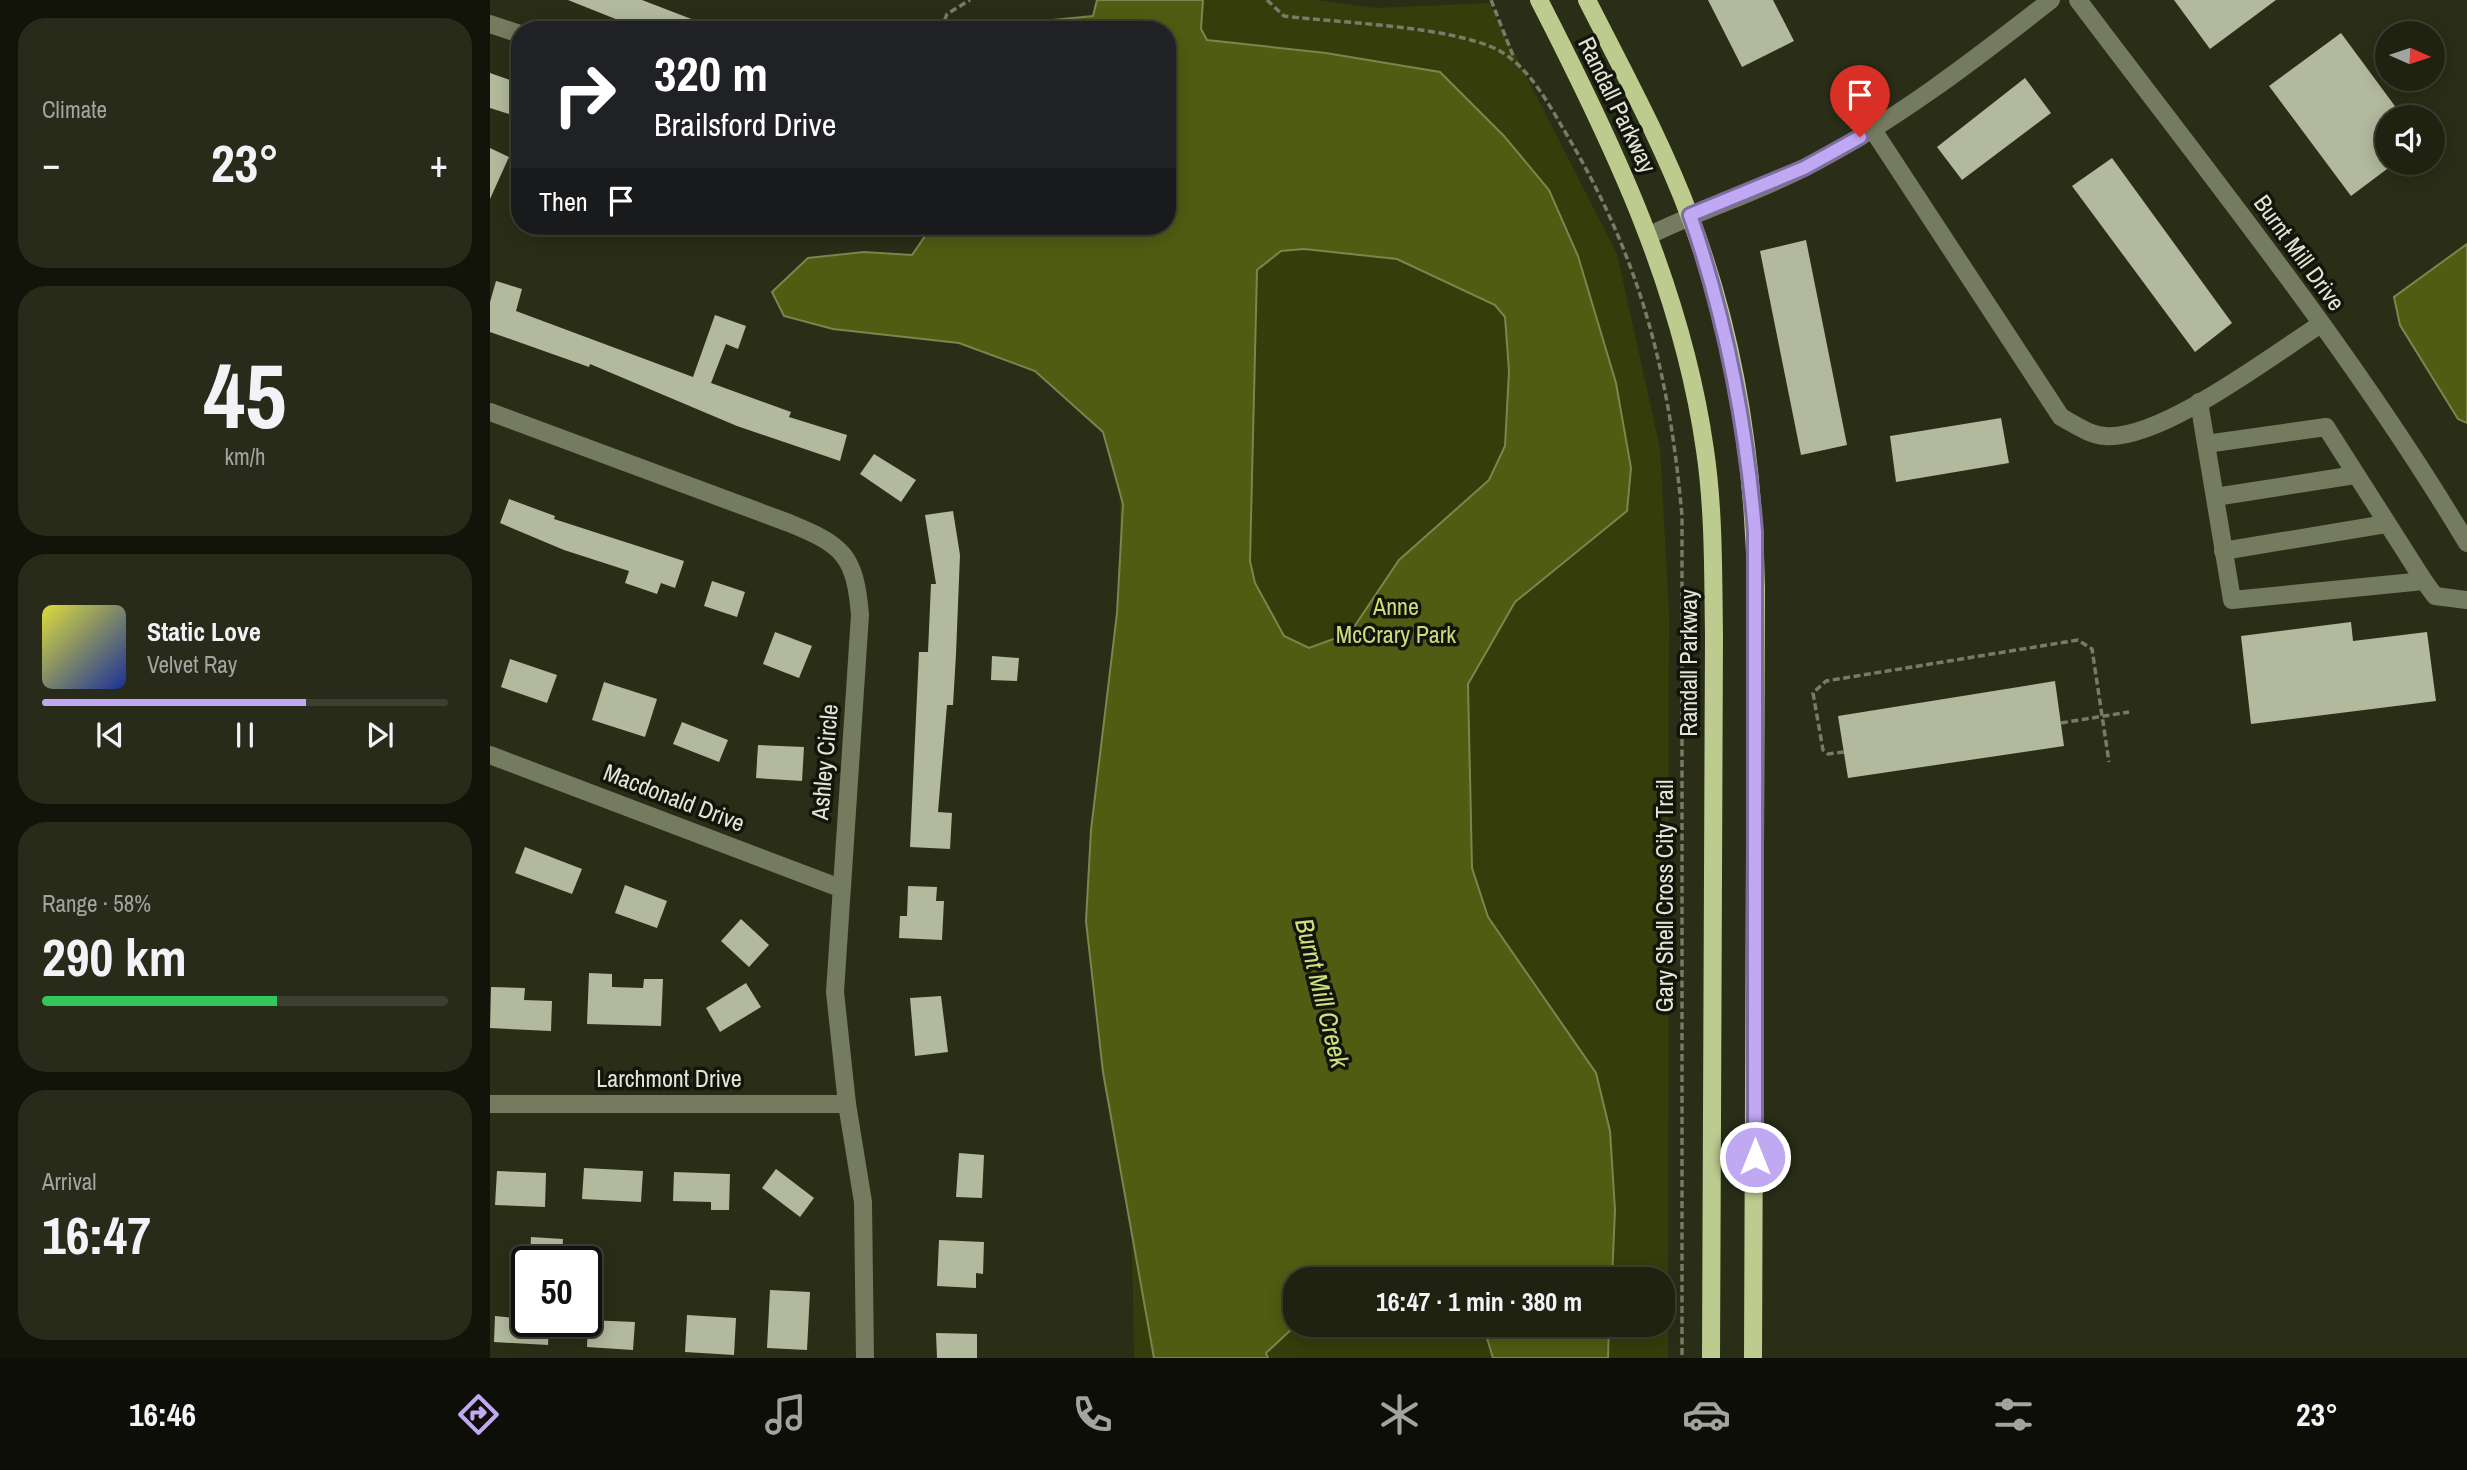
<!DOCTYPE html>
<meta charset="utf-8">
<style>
body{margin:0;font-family:"Archivo Narrow",sans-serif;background:#282a1a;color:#f1f3f6;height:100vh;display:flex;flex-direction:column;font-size:26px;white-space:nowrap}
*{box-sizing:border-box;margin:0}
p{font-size:23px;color:#a2a49f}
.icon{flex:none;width:38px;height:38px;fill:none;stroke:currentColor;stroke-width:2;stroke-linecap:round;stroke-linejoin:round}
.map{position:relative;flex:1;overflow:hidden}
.details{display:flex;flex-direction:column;gap:18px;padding:18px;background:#121309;width:490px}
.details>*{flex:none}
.top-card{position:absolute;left:21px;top:21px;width:665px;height:214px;border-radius:28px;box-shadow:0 4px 18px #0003,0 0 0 2px #3d3f31;background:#202124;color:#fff;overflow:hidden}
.needle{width:46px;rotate:93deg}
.fabs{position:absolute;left:1885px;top:21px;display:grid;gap:14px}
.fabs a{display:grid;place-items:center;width:70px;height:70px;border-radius:50%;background:#202211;box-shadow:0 4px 18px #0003,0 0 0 2px #3d3f31;font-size:35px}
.speed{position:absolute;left:21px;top:1246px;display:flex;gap:14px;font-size:35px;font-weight:700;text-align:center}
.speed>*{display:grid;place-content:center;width:91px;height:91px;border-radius:50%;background:#202211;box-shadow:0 4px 18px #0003,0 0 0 2px #3d3f31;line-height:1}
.speed .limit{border:4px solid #111;border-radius:10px;background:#fff;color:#111}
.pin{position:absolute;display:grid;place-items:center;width:60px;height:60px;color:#fff;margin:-72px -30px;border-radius:50% 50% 50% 0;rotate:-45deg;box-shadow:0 0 7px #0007}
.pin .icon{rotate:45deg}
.me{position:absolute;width:77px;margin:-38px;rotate:0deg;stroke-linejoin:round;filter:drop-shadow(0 0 5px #0008)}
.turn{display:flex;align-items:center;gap:24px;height:147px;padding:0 28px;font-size:32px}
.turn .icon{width:91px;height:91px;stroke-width:2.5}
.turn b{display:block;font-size:49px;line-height:60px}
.then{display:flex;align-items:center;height:66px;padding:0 28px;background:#0003;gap:14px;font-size:26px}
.big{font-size:52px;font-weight:700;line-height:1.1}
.details .tile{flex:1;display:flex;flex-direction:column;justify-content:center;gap:10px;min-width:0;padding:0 24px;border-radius:28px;background:#282a1a}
.details .dial{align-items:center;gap:0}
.dial b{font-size:91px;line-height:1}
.song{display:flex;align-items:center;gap:21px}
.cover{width:84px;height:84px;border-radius:10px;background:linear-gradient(135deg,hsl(60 70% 55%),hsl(230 70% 35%))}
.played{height:7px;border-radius:4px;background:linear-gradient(90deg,#c0a8f3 65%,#3d3f31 65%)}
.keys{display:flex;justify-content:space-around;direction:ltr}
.heat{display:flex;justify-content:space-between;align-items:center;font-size:38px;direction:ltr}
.charge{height:10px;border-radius:5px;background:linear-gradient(90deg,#34c759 58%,#3d3f31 0)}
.trip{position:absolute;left:793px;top:1267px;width:392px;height:70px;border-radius:28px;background:#202211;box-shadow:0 4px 18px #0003,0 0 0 2px #3d3f31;font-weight:700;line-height:70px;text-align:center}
.tabs{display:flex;height:112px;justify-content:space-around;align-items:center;background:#0d0e07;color:#a2a49f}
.tabs .icon{width:49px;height:49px}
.tabs .active{color:#c0a8f3}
.tabs b{font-size:32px;color:#f1f3f6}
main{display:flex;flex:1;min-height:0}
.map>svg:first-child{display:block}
</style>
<main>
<section class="details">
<div class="tile"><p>Climate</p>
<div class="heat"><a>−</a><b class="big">23°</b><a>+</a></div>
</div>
<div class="tile dial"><b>45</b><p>km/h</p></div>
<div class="tile">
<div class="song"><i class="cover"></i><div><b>Static Love</b><p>Velvet Ray</p></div></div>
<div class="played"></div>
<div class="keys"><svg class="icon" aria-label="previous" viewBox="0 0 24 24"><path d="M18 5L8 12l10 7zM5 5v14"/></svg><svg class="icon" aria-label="pause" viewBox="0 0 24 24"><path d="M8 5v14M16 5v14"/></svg><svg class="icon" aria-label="next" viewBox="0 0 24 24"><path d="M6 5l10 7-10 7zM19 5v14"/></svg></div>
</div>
<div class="tile"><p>Range · 58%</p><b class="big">290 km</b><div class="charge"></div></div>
<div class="tile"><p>Arrival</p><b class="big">16:47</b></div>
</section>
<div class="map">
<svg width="1977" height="1358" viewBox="0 0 1977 1358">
<rect width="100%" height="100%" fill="#2a2e17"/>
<path fill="#353d0a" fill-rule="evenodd" d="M621,0H825L886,8L999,3L1127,254L1170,448L1179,613L1178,1358H644L625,226H677V30ZM805,1279H1172V1325H805Z"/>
<g fill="#505c12" stroke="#7c854d" stroke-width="2" fill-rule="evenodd">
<path d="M607,0H713L711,29L717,40L836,53L950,72L1014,136L1059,190L1088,256L1126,383L1141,468L1137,511L1025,602L978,684L982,868L998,917L1106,1073L1120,1131L1125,1210L1122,1279H805L806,1325L776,1353L778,1358H664L613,1072L596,921L601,830L627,613L633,504L613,432L545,371L469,343L343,329L294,316L282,292L318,258L374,252L422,255L442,226H677V30H512L542,22L603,16ZM814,249L907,259L1005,305L1015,317L1019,371L1015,446L999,480L909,560L860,633L819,648L794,636L765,583L760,561L767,270L791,251Z"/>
<polygon points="1977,244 1977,423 1968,419 1910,325 1904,297"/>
<polygon points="993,1325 1119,1325 1118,1358 1003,1358"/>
</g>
<g fill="#b2b99d">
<polygon points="78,0 152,0 230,30 153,30"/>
<polygon points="1218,0 1283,0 1304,41 1252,67"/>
<polygon points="1684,0 1786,0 1720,49"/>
<polygon points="1851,33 1913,117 1897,117 1897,169 1861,196 1779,86"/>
<polygon points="0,73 29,83 19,114 0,108"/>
<polygon points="1535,78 1561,113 1472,180 1447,147"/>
<polygon points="0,148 19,157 0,199"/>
<polygon points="1622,158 1742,323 1705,352 1582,186"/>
<polygon points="1316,240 1357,445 1311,455 1270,251"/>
<polygon points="6,281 32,289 26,311 203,377 225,315 256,326 248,349 236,344 221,383 301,412 299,417 357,435 350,461 247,426 100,364 99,367 0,332 0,302"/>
<polygon points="1511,418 1519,463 1406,482 1400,436"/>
<polygon points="384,454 426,480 411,502 370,474"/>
<polygon points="19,499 65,516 64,519 194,561 185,588 171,583 167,594 135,583 139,571 74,550 10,523"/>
<polygon points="463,511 470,555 466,654 463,705 457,705 448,812 462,813 460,849 420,847 429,652 438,652 441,584 446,584 435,515"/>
<polygon points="222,581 255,592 247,617 214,606"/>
<polygon points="1861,622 1863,641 1937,632 1946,701 1761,724 1751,636"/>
<polygon points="285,632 322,646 309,678 273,664"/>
<polygon points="502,656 529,658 527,681 501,680"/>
<polygon points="20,659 67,675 57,703 11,687"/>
<polygon points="1565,681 1574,746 1358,778 1348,716"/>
<polygon points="114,682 167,699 155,737 102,720"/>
<polygon points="192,722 238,740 229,762 183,744"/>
<polygon points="268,745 314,747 312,781 266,778"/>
<polygon points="35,847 92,869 82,894 25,873"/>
<polygon points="135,885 177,901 167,928 125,913"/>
<polygon points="418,886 447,887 446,901 454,901 452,940 409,938 410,916 417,916"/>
<polygon points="251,919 279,945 259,967 231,941"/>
<polygon points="99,973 122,974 122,987 153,988 154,979 173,979 171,1026 97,1024"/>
<polygon points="256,983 271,1007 230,1032 216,1008"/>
<polygon points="1,987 35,988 34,1000 62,1001 61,1031 0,1028"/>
<polygon points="451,996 458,1052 425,1056 420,998"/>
<polygon points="469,1153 494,1155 492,1198 466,1197"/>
<polygon points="94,1168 153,1171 151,1202 92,1199"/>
<polygon points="286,1169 324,1198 310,1217 272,1188"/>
<polygon points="7,1171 56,1173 55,1207 5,1205"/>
<polygon points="184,1172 240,1174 239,1210 221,1210 221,1202 183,1201"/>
<polygon points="41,1237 73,1239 72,1260 40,1258"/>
<polygon points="449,1240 494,1242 493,1274 486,1273 486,1288 447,1286"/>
<polygon points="280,1290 320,1292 317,1350 277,1348"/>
<polygon points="197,1315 246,1318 244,1355 195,1352"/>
<polygon points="5,1316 59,1321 58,1345 4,1342"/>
<polygon points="98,1320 145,1322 143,1350 97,1347"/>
<polygon points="446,1333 487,1334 487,1358 447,1358"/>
</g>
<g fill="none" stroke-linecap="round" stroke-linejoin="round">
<g stroke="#777b67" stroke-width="3.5" stroke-dasharray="7 3.5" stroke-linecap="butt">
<path d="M777,0L794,16C850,23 961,26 1008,50C1038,66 1057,101 1074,130C1150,257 1179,370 1192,516V1358"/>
<polyline points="1001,0 1024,58"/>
<polyline points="451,30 457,14 480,0"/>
<polyline points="1571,723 1639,712"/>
<polyline points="1354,752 1338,754 1333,750 1323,693 1336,681 1588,640 1602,649 1619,762"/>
</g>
<g stroke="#757b5f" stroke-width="18">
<path d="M1588,0C1722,178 1863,352 1977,543"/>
<polyline points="0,24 30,34"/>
<path d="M1383,130L1571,417C1584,424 1599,435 1615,436C1670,441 1781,356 1831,324"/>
<path d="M1160,235C1211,210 1265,193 1316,167C1404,122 1483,61 1561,0"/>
<polyline points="1709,402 1742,600 1934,581 1945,596 1977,600"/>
<path d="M0,412L299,523C353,545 365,555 370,615L345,992L357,1104L373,1202L375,1358"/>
<polyline points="1716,444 1836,427 1934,581"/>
<polyline points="1725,497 1865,475"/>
<polyline points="1733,551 1896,524"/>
<polyline points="0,755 350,888"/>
<polyline points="0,1104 357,1104"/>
</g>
<g stroke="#becb8f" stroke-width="18">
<path d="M1049,0C1123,144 1192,288 1215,450C1224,511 1223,573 1224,635L1221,1358"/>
<path d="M1097,0C1133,71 1172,142 1200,217C1245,335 1264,462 1266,588L1263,1358"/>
</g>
</g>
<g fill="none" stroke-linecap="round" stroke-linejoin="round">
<g stroke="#7d6d9e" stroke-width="18">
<path id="route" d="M1265,1157V532C1256,423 1236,319 1200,215L1314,168L1370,137"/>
</g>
<use href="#route" stroke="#c0a8f3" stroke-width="12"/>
</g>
<g text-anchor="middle" stroke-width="7" stroke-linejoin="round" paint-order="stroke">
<g font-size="24" fill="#e2e6d7" stroke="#13150b">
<text transform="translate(1127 105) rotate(64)" y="8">Randall Parkway</text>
<text transform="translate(1809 253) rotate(54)" y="8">Burnt Mill Drive</text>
<text transform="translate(1199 663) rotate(-90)" y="8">Randall Parkway</text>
<text transform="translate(335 762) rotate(-85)" y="8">Ashley Circle</text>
<text transform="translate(184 798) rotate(21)" y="8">Macdonald Drive</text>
<text transform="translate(1175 896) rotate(-90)" y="8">Gary Shell Cross City Trail</text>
<text x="179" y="1087">Larchmont Drive</text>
</g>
<g font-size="24" fill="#cade7c" stroke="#13150b">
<text x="906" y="615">Anne<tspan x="906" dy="28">McCrary Park</tspan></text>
</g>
<g font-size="26" font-style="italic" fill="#cde17f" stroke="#13150b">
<text transform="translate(832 993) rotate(76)" y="9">Burnt Mill Creek</text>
</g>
</g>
</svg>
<div class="fabs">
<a><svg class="needle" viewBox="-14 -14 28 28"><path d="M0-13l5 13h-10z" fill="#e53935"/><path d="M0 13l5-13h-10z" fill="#a2a49f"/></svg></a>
<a><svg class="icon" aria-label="sound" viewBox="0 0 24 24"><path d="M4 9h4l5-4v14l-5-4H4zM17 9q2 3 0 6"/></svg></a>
</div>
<div class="speed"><div class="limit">50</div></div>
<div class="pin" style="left:1370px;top:137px;background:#d93025"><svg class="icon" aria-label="arrive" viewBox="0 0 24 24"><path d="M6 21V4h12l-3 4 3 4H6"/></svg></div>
<svg class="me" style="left:1265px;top:1157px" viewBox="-20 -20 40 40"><circle r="17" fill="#c0a8f3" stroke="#fff" stroke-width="3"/><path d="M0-11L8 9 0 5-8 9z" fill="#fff"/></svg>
<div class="trip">16:47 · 1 min · 380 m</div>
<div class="top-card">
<div class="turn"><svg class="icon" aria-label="right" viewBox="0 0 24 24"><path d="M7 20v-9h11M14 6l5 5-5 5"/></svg><div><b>320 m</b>Brailsford Drive</div></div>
<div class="then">Then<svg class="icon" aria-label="arrive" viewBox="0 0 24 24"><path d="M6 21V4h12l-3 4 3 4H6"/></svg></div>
</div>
</div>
</main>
<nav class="tabs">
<b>16:46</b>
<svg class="icon active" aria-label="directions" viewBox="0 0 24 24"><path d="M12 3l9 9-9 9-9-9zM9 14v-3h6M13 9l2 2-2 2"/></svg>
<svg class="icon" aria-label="music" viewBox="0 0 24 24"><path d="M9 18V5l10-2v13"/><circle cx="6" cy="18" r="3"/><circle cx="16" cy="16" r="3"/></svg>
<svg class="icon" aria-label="phone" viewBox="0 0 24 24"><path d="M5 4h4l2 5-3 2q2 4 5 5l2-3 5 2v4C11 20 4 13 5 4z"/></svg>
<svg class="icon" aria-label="climate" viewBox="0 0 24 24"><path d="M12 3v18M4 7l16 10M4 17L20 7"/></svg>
<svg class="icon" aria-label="car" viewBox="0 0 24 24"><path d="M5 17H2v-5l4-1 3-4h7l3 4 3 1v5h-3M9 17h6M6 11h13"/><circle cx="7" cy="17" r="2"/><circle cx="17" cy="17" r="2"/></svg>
<svg class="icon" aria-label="filters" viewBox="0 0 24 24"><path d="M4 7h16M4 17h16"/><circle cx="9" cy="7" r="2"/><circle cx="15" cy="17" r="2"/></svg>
<b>23°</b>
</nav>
